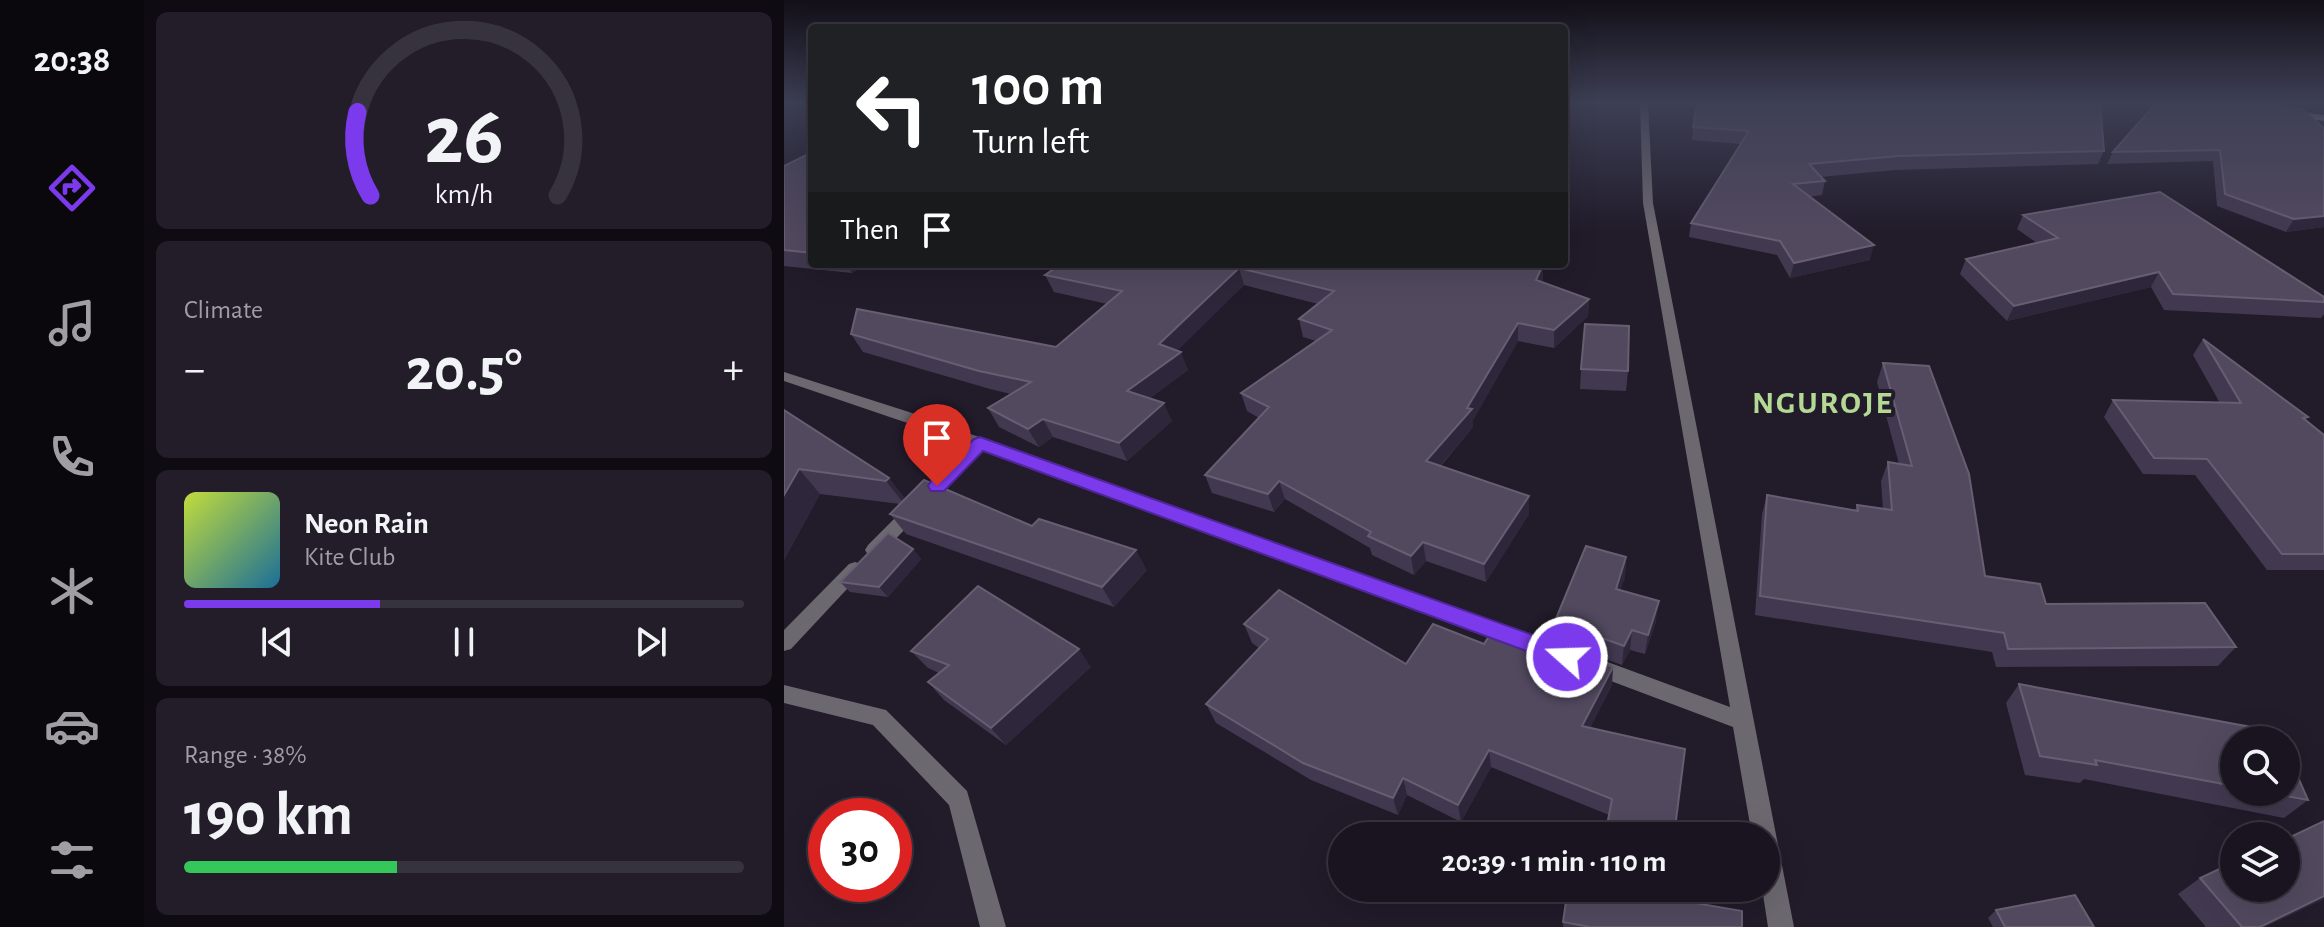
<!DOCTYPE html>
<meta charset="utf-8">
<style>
body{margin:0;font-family:"Alegreya Sans",sans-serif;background:#221d29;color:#f1f3f6;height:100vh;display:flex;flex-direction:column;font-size:30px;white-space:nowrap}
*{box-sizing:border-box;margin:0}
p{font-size:26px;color:#9f9ea5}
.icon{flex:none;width:44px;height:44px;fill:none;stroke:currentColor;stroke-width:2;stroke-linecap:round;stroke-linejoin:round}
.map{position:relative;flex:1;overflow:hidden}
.panel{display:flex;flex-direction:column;gap:12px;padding:12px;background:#0e0b12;width:640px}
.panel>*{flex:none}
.hud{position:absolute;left:24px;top:24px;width:760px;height:244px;border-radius:8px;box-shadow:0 8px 32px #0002,0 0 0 2px #37333e;background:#202124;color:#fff;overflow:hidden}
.tools{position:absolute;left:1436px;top:726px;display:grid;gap:16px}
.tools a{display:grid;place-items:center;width:80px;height:80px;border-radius:50%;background:#191420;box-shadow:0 8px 32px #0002,0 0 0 2px #37333e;font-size:40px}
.speed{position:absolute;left:24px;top:798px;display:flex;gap:16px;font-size:40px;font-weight:700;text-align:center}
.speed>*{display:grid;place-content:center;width:104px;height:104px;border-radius:50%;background:#191420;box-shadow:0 8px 32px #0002,0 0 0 2px #37333e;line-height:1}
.speed .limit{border:12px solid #d22;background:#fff;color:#111}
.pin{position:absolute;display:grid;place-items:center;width:68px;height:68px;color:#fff;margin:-82px -34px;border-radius:50% 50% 50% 0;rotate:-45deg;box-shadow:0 0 8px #0007}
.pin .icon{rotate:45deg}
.me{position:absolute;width:88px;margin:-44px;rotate:290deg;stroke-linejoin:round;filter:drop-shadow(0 0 6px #0008)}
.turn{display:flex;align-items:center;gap:28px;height:168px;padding:0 32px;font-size:36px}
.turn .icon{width:104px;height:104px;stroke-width:2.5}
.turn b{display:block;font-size:56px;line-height:68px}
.then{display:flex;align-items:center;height:76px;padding:0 32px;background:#0003;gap:16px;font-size:30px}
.big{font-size:60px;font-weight:700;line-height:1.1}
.panel .tile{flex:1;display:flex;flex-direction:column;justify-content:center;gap:12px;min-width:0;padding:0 28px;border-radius:12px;background:#221d29}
.panel .dial{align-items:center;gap:0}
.dial svg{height:208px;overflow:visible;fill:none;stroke:#37333e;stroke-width:7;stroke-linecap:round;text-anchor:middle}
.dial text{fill:#f1f3f6;stroke:none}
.song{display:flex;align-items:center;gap:24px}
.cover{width:96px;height:96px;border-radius:12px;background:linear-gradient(135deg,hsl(70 70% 55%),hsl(200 70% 35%))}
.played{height:8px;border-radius:4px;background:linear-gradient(90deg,#7c3aed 35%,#37333e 35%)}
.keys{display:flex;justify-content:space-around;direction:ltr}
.heat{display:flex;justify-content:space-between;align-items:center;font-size:44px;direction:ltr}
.charge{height:12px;border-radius:6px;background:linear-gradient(90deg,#34c759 38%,#37333e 0)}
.trip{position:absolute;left:544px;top:822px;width:452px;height:80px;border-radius:40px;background:#191420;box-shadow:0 8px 32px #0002,0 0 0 2px #37333e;font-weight:700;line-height:80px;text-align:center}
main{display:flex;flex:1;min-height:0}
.dock{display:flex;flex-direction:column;width:144px;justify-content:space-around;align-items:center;background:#0a080d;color:#9f9ea5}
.dock .icon{width:56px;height:56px}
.dock .current{color:#7c3aed}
.dock b{font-size:36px;color:#f1f3f6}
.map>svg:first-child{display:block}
</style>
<main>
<nav class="dock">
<b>20:38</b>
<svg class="icon current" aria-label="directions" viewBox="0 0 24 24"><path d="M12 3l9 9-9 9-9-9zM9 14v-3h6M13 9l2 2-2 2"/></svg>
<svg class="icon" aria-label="music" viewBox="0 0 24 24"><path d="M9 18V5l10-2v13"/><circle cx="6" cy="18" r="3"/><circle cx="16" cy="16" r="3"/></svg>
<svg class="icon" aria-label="phone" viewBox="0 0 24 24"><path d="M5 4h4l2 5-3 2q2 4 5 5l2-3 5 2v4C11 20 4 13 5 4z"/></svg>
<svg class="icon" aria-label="climate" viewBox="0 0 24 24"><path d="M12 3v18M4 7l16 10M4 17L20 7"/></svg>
<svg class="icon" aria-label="car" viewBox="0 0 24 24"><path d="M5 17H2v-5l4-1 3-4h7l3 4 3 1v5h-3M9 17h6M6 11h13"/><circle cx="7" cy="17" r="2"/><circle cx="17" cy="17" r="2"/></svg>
<svg class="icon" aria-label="filters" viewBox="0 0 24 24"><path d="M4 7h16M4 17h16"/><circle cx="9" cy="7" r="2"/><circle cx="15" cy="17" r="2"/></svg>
</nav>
<section class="panel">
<div class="tile dial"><svg viewBox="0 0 100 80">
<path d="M14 69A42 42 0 1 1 86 69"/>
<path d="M14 69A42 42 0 0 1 9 37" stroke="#7c3aed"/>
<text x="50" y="56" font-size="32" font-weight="700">26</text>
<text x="50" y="72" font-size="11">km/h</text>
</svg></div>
<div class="tile"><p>Climate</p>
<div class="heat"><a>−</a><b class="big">20.5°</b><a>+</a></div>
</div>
<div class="tile">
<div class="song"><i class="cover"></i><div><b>Neon Rain</b><p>Kite Club</p></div></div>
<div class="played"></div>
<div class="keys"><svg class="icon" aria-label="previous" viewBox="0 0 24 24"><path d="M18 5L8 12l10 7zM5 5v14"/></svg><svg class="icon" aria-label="pause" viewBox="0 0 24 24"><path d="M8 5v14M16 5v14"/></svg><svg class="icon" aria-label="next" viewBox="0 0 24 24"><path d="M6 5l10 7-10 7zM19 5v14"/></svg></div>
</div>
<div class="tile"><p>Range · 38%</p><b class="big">190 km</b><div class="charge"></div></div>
</section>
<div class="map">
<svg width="1540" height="927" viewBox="0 0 1540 927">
<rect width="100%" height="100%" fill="#211b2a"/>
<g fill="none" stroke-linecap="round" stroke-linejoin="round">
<g fill="#6b6870" fill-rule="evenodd">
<polygon points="856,103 864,103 869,203 1010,927 984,927 978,888 982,888 982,836 968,836 949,727 803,672 800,666 803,660 810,657 946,707 859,203"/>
<polygon points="0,372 125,412 784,648 787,654 784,660 777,662 199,449 96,555 84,555 81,550 84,545 185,444 0,381"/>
<polygon points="71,562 77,564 80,569 77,574 7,649 0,651 0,630 65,564"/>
<polygon points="0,685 102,710 183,791 222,927 196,927 165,805 89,725 0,703"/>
</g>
<polygon fill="#9893a0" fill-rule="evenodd" points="1507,111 1540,115 1540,121 1504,116 1504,112"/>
</g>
<g fill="#423950">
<polygon points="909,127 1320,151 1314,164 1111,170 1036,177 1041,181 1038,195 1025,197 1086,260 1006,278 993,255 905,237 907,223 957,144 908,140"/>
<polygon points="1540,128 1540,227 1502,232 1433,206 1429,161 1323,164 1329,152"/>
<polygon points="28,152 28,264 81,264 68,273 0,266 0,166"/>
<polygon points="1239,215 1540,297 1540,314 1537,318 1380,310 1367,287 1223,321 1176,274 1182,259 1253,243 1233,229"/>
<polygon points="142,264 192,264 184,270"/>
<polygon points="277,264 758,267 759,282 805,299 804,316 770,348 734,341 689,420 689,427 657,466 745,514 702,582 642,561 630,575 588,555 586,548 501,499 490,512 428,493 421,475 475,418 463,411 457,393 532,341 519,337 515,319 534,304 460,285 393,350 404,370 366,398 388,421 343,461 269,437 255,447 215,427 204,408 227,394 206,389 79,352 67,334 272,347 323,304 270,292 261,275"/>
<polygon points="1419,339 1524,417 1521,420 1540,435 1540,570 1483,570 1411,475 1359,474 1320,417 1329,400 1436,403 1409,355"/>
<polygon points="1099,363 1201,576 1262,604 1452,647 1434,666 1212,667 1208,652 971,615 978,514 983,495 1071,510 1073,505 1099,509 1097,481 1104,462 1115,464 1093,382"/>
<polygon points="797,369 844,371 842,391 796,389"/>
<polygon points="0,410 105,478 121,499 248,526 363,570 330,607 122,534 106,514 116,504 36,494 0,560"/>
<polygon points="129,549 137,559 104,597 66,592 56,582"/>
<polygon points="842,557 841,577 836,590 872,621 861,654 846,650 838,665 771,641 771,621"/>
<polygon points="460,624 622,664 700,644 828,685 806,728 901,749 825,815 707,767 677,822 623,795 614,815 527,780 432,723 422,704 475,648 468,643"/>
<polygon points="127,651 307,667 222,745 160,700 144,682 155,673 144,668"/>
<polygon points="1235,684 1450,740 1450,792 1502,792 1524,800 1500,818 1300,779 1296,783 1241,775 1222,703"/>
<polygon points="1416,878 1540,899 1481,927 1422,927 1394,894"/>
<polygon points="888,899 958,927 779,927 779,922"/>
<polygon points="1212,910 1310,927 1209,927 1204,918"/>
</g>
<g fill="#2e263a">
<polygon points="1540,216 1540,227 1502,232 1510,219"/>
<polygon points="1090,245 1086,260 1006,278 1010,263"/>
<polygon points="62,264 81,264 68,273"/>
<polygon points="181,264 192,264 184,270"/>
<polygon points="758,267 759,284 752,280"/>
<polygon points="455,268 460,285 382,362 375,344"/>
<polygon points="1375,272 1367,287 1223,321 1230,306"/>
<polygon points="805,299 804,316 770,348 770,330"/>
<polygon points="734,323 734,341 689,420 689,427 645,479 642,461 683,408"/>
<polygon points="397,352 404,370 351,409 343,391"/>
<polygon points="380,403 388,421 343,461 335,443"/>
<polygon points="259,419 269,437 255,447 244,429"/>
<polygon points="15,469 36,494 0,560 0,495"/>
<polygon points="105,478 124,502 121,505 102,481"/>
<polygon points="495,481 501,499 490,512 484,494"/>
<polygon points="745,496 745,514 702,582 700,564"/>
<polygon points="639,542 642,561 630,575 627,556"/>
<polygon points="129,549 137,559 104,597 95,587"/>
<polygon points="352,550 363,570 330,607 318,587"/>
<polygon points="842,557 841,577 830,608 832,589"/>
<polygon points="875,601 872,621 861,654 864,635"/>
<polygon points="848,630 846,650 838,665 840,646"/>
<polygon points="295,649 307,667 222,745 207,728"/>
<polygon points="829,667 828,685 798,744 798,726"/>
<polygon points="705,750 707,767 677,822 674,805"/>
<polygon points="619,778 623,795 614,815 609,798"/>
<polygon points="1540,896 1540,899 1481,927 1476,927"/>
</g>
<g fill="#52495f" stroke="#675e72" stroke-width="2">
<polygon points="913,103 1316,103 1320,151 1115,156 1025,164 1041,181 1009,184 1090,245 1010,263 996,241 907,223 965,131 909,127"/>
<polygon points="1372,103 1468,103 1518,109 1540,128 1540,216 1510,219 1441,194 1436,150 1329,152"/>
<polygon points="28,152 28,253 0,250 0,166"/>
<polygon points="1376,192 1540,297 1540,302 1389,294 1375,272 1230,306 1182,259 1274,238 1239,215"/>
<polygon points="277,264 738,264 758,267 752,280 805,299 770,330 734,323 683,408 688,409 642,461 745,496 700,564 639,542 627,556 584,536 587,532 495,481 484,494 421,475 485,407 457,393 548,330 515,319 550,291 455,268 375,344 397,352 343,391 380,403 335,443 259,419 244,429 204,408 247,382 195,371 67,334 73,309 272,347 338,291 261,275"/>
<polygon points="801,324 845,326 844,371 797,369"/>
<polygon points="1419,339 1524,417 1519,418 1540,435 1540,554 1498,554 1423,459 1370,458 1329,400 1457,403"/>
<polygon points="1099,363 1145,366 1185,474 1201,576 1256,584 1262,604 1421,603 1452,647 1224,649 1220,633 976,596 983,495 1074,511 1073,505 1108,510 1104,462 1128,466"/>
<polygon points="0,410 105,478 102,481 15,469 0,495"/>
<polygon points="140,480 248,526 255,519 352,550 318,587 106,514"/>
<polygon points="104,533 129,549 95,587 56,582"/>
<polygon points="802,546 842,557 832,589 875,601 864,635 848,630 840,646 771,621"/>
<polygon points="194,586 295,649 207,728 144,682 165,665 127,651"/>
<polygon points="495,590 622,664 649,624 700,644 707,633 757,655 762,642 829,667 798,726 901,749 890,836 821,836 828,799 705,750 674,805 619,778 609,798 519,763 422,704 484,639 460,624"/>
<polygon points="1235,684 1494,732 1498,740 1450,740 1450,786 1311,760 1313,765 1256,756"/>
<polygon points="1502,750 1524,800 1481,792 1502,792"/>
<polygon points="1540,821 1540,896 1476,927 1458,927 1416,878 1450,862 1450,888 1502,888 1502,839"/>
<polygon points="784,888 889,888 888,899 958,911 958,927 806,927 779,922"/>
<polygon points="1291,895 1310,927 1221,927 1212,910"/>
</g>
<linearGradient id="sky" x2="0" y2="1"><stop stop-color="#120f17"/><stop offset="0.44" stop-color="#3d3f55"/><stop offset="1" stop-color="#3d3f55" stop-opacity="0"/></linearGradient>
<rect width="1540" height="233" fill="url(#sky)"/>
<polygon fill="#7c3aed" stroke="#51269a" stroke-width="2" points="196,437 791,650 794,657 791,663 783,666 199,451 160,491 147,491 144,486 147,481 190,439"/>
<g text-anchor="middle" stroke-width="8" stroke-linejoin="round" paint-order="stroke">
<g font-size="32" font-weight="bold" letter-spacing="2" fill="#b3d995" stroke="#211b2a">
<text x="1039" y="413">NGUROJE</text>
</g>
</g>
</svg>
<div class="tools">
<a><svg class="icon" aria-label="search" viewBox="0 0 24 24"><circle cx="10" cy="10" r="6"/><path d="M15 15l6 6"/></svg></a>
<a><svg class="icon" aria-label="layers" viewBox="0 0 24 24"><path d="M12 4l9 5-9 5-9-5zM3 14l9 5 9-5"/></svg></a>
</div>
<div class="speed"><div class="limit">30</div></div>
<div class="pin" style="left:153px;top:486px;background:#d93025"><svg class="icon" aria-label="arrive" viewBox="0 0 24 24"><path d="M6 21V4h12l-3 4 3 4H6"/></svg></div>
<svg class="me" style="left:783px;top:657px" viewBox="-20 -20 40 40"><circle r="17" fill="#7c3aed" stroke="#fff" stroke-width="3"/><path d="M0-11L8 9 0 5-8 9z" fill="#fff"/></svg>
<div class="trip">20:39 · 1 min · 110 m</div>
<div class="hud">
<div class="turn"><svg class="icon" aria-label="left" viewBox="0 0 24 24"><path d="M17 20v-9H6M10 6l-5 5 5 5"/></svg><div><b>100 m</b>Turn left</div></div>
<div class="then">Then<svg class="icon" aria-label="arrive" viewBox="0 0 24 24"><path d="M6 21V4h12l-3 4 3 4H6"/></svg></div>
</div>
</div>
</main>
